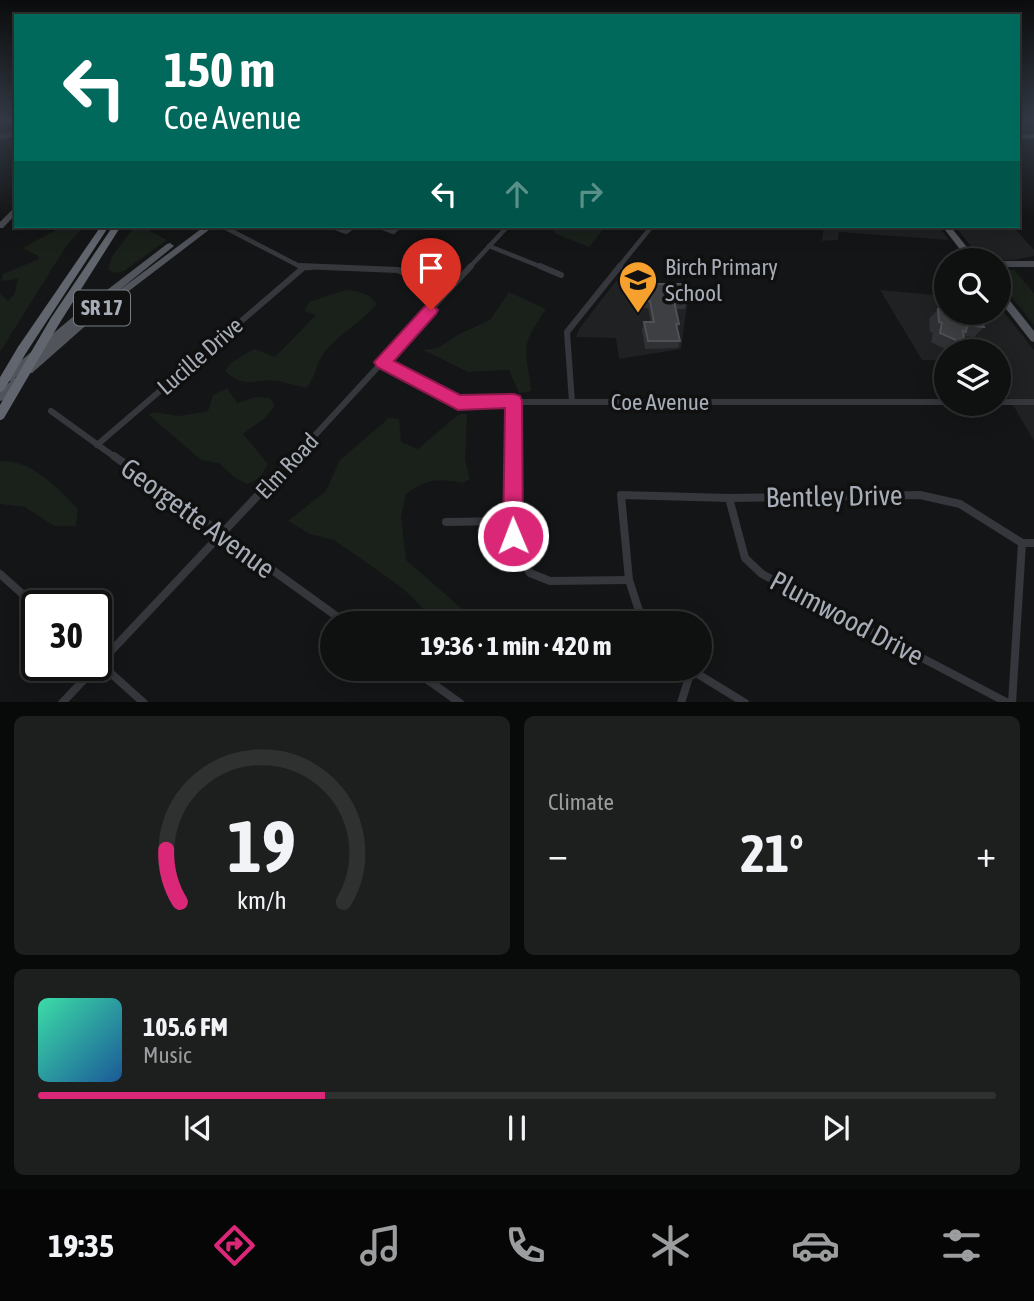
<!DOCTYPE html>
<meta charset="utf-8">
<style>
body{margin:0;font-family:"Asap Condensed",sans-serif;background:#1d1e1e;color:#f1f3f6;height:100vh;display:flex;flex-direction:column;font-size:26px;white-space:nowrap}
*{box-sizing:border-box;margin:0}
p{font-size:23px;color:#9b9d9f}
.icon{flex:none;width:38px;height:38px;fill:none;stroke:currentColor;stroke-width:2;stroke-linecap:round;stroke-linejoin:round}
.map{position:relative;height:702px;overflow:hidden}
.panel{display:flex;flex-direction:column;gap:14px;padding:14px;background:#080909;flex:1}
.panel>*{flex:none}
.banner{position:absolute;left:14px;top:14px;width:1006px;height:214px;border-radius:0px;box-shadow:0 4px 18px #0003,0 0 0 2px #2f3030;background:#00695c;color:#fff;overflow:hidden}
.buttons{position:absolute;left:934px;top:248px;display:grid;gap:14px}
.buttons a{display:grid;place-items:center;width:77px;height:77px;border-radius:50%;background:#0f1010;box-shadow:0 4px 18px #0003,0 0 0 2px #2f3030;font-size:35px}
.speed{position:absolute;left:21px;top:590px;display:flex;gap:14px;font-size:35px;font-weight:700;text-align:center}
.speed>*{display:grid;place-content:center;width:91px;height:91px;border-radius:50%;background:#0f1010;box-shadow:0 4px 18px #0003,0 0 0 2px #2f3030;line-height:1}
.speed .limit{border:4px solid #111;border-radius:10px;background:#fff;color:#111}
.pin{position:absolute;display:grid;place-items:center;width:60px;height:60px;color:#fff;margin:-72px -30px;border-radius:50% 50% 50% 0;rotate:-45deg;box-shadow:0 0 7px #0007}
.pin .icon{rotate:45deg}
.me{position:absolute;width:77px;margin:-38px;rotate:359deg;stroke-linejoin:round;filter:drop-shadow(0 0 5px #0008)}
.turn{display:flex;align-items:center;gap:24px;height:147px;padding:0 35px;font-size:32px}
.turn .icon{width:91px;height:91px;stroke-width:2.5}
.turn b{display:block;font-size:49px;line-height:60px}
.lanes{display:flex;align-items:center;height:66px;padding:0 35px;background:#0003;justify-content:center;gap:35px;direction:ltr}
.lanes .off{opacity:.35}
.big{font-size:52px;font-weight:700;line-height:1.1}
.panel .tile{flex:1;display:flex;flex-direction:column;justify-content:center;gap:10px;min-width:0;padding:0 24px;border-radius:10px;background:#1d1e1e}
.panel .dial{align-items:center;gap:0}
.dial svg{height:182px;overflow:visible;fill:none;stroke:#2f3030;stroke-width:7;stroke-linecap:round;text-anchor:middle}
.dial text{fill:#f1f3f6;stroke:none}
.song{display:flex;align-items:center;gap:21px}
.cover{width:84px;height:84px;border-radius:10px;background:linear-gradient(135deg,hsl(160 70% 55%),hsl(210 70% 35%))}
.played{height:7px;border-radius:4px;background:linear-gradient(90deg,#db2777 30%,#2f3030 30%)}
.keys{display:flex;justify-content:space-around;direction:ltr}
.heat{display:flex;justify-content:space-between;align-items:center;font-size:38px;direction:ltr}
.panel .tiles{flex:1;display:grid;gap:14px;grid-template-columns:1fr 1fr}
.tile:last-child{grid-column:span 2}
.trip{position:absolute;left:320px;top:611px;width:392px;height:70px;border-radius:35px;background:#0f1010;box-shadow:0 4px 18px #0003,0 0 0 2px #2f3030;font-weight:700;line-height:70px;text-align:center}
.tabs{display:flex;height:112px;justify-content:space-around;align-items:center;background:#060606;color:#9b9d9f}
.tabs .icon{width:49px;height:49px}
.tabs .active{color:#db2777}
.tabs b{font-size:32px;color:#f1f3f6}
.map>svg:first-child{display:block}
</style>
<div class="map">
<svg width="1034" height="703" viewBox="0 0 1034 703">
<rect width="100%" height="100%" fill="#141516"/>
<g fill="#202123">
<polygon points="824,226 938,226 949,240 839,232 838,240 822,241"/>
<polygon points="955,226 1016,226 1019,229 1016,230 1034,250 1034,256 1014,260 982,260"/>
<polygon points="616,281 624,285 680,289 690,282 681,349 619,359 616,338 576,337 579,329"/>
<polygon points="880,290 947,296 947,313 999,313 999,306 1034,350 1034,441 999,381 999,352 947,352 947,360 922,360"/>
</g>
<g fill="#1a211b">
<polygon points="56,226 84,226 65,248 0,352 0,294 8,301 15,293 18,279 1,281 3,274 39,259 39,256 22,248 56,230"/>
<polygon points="135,226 141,226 167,240 124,271 114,273 108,269 113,255"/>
<polygon points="556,226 606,226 589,247 554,233"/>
<polygon points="999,270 1014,270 1034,293 1034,325 999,281"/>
<path d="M345,290C358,291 369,293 377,304C362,322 336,336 324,353C315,365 317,375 306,388C297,386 288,383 279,381C256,377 247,391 225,371L232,362L254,349L275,357L316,315L304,311L309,302Z"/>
<path d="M509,292L546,309C519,349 526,345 531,391L519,393L509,370L468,372L423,350L438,348L459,334L490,320Z"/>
<polygon points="227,388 237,403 256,397 270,398 275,406 265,418 243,434 268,464 260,478 247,484 234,477 219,463 201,460 149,415 154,412 179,416 208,411 213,395"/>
<path d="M459,414H467L465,460L470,479L462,483C438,478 426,479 406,494L401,517L406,560L461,608L469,623H437L407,592L383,574L334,540L310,534L288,521L326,491L340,460L389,418L399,419L401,442L418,449Z"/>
<path d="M0,461C33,460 56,487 78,509L76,526H54L25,507L0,504Z"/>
</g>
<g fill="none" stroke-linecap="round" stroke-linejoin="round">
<g stroke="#35373c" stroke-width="4.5">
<polyline points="0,137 16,134"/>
<polyline points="222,226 303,268 311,268"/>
<polyline points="330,226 346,232 354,226"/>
<polyline points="378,226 393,232 400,226"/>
<polyline points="489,246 544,268"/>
<polyline points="469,268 508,226"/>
<polyline points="618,268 652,226"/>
</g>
<g stroke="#35373c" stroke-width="6">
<polyline points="300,266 398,270 447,292"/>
<polyline points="540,266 561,275"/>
<polyline points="383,362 458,402 947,402"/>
<polyline points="514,401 514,458"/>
<polyline points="572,402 567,332 620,266"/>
<polyline points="999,402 1034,402"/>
<polyline points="51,411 116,458"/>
<polyline points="97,445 303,268"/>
<polyline points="294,458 471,266"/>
</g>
<g stroke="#35373c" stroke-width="8">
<polyline points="114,456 346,623"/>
<polyline points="514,456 515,552 530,573 550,581 629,580"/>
<polyline points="729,498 745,558 762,574 1008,703"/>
<polyline points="446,522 512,521"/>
<polyline points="0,574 37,607"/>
<polyline points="643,623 629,580 621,495 729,498 920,495 960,504 1022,543 1034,543"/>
<polyline points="96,660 144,703"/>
<polyline points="411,668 460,703"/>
<polyline points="688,668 745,703"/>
<polyline points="62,703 295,456"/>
<polyline points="681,703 691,671"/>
<polyline points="1012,703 1022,543"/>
</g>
<g fill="#43464c" fill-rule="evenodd">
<polygon points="1034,134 1034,138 1018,139 1018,135"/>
<polygon points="14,208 16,208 16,214 3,228 0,228 0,222"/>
<rect x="999" y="261" width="35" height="6"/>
</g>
<g fill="#51545b" fill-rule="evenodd">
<polygon points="205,226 214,226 100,313 32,373 26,373 24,370 15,378 22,378 23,381 22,384 4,400 0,401 0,391 11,381 4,381 3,378 4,375 81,310 167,244 170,243 174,246 117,292"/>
<polygon points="942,226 950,226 978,261 969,261"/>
<polygon points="999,290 1002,291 1034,331 1034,342 1031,341 999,300"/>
</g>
<g fill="#61656d" fill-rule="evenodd">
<polygon points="101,226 109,226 26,353 18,353 17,350 18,347"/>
<polygon points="113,226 121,226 59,324 51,324 50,321 51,318"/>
</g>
<g stroke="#61656d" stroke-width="10">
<polyline points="0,387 22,350"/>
<polyline points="0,415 55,321"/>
</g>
</g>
<g fill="#303134">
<polygon points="637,284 688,301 685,309 676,309 679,324 678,329 680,341 678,348 645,349 642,330 644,322 651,322 648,308 638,308 635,291"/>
<polygon points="938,309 955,315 984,327 974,337 963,336 964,340 954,350 951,352 931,342 933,333 930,332 929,319"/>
</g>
<g fill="#3d3f42" stroke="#4d5054" stroke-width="2">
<polygon points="637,284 683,284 688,301 674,301 679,324 676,324 680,341 648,341 644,322 654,322 650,301 640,301"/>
<polygon points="938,309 947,309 947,313 953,313 955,315 980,317 984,327 967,325 966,332 963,331 964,340 960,339 960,342 940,333 942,323 939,322"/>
</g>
<linearGradient id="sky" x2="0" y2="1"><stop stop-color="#0b0c0c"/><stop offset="0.55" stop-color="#343b47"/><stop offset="1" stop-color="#343b47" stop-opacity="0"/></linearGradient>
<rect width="1034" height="219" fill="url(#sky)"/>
<polygon fill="#db2777" stroke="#8e194d" stroke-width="2" points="431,304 438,310 436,314 394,361 460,395 514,394 520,396 522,401 523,536 521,543 513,546 506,543 503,536 505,408 458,410 377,367 374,362 425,306"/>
<defs>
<g id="school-pin" transform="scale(2.0125)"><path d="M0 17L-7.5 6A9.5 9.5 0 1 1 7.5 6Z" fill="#f6a02d" stroke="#101011"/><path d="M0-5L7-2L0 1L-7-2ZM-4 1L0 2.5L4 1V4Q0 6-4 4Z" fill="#111"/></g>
</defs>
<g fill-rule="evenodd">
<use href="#school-pin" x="638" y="280"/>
</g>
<g text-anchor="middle" stroke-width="7" stroke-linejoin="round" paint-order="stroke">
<rect fill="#101011" stroke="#797e85" stroke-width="2" x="74" y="290.5" width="56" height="35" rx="5"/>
<g font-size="21" font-weight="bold" fill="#a6adb7">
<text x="102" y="315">SR 17</text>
</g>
<g font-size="23" fill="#a6adb7" stroke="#101011" text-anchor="start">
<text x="665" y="275">Birch Primary<tspan x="665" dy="26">School</tspan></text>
</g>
<g font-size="23" fill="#a6adb7" stroke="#101011">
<text transform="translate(200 356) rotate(-41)" y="8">Lucille Drive</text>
<text x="660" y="410">Coe Avenue</text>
<text transform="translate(287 466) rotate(-47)" y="8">Elm Road</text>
</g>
<g font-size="28" fill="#a6adb7" stroke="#101011">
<text transform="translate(834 496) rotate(-1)" y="10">Bentley Drive</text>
<text transform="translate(198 518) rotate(36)" y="10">Georgette Avenue</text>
<text transform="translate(847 618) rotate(28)" y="10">Plumwood Drive</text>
</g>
</g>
</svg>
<div class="buttons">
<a><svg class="icon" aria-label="search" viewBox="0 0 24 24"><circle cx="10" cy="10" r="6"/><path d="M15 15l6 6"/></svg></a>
<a><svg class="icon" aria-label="layers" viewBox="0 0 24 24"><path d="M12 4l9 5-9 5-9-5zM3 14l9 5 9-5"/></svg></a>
</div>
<div class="speed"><div class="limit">30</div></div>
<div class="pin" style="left:431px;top:310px;background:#d93025"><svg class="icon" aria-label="arrive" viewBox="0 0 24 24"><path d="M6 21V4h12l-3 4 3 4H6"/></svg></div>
<svg class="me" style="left:513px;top:536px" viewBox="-20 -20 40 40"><circle r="17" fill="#db2777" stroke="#fff" stroke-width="3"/><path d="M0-11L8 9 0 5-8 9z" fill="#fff"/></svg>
<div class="trip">19:36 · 1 min · 420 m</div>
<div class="banner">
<div class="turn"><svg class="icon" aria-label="left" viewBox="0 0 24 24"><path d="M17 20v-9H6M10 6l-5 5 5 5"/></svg><div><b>150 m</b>Coe Avenue</div></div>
<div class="lanes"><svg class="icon" aria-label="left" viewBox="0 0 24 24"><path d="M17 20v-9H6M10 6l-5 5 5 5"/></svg><svg class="icon off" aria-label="ahead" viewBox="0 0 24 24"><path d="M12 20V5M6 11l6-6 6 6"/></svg><svg class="icon off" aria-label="right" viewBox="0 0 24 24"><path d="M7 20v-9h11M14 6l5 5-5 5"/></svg></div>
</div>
</div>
<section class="panel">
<div class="tiles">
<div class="tile dial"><svg viewBox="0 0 100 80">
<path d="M14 69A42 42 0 1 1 86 69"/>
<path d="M14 69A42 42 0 0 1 8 46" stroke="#db2777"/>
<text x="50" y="56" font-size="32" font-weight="700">19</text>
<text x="50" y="72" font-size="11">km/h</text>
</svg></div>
<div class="tile"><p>Climate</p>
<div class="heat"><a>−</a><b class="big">21°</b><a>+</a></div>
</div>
<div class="tile">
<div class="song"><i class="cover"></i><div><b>105.6 FM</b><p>Music</p></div></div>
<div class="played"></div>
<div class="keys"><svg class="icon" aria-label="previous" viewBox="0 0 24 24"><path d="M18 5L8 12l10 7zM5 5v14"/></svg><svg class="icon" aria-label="pause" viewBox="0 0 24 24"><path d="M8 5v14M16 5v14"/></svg><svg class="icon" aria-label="next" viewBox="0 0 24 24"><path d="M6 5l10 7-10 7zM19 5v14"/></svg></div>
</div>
</div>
</section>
<nav class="tabs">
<b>19:35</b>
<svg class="icon active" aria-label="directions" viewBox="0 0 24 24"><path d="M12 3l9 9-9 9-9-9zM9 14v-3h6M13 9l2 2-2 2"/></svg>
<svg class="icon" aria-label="music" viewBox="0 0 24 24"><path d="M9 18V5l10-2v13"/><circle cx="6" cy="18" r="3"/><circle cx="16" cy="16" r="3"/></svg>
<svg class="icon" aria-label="phone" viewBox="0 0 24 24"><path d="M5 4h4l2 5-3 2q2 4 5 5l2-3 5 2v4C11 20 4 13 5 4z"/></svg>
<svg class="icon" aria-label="climate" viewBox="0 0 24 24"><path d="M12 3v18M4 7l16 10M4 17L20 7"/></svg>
<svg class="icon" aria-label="car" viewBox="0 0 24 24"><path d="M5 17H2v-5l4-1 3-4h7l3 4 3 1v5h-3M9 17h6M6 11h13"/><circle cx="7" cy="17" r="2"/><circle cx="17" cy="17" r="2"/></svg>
<svg class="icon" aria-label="filters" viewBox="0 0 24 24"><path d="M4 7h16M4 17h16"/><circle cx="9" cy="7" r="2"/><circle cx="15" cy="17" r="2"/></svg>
</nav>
